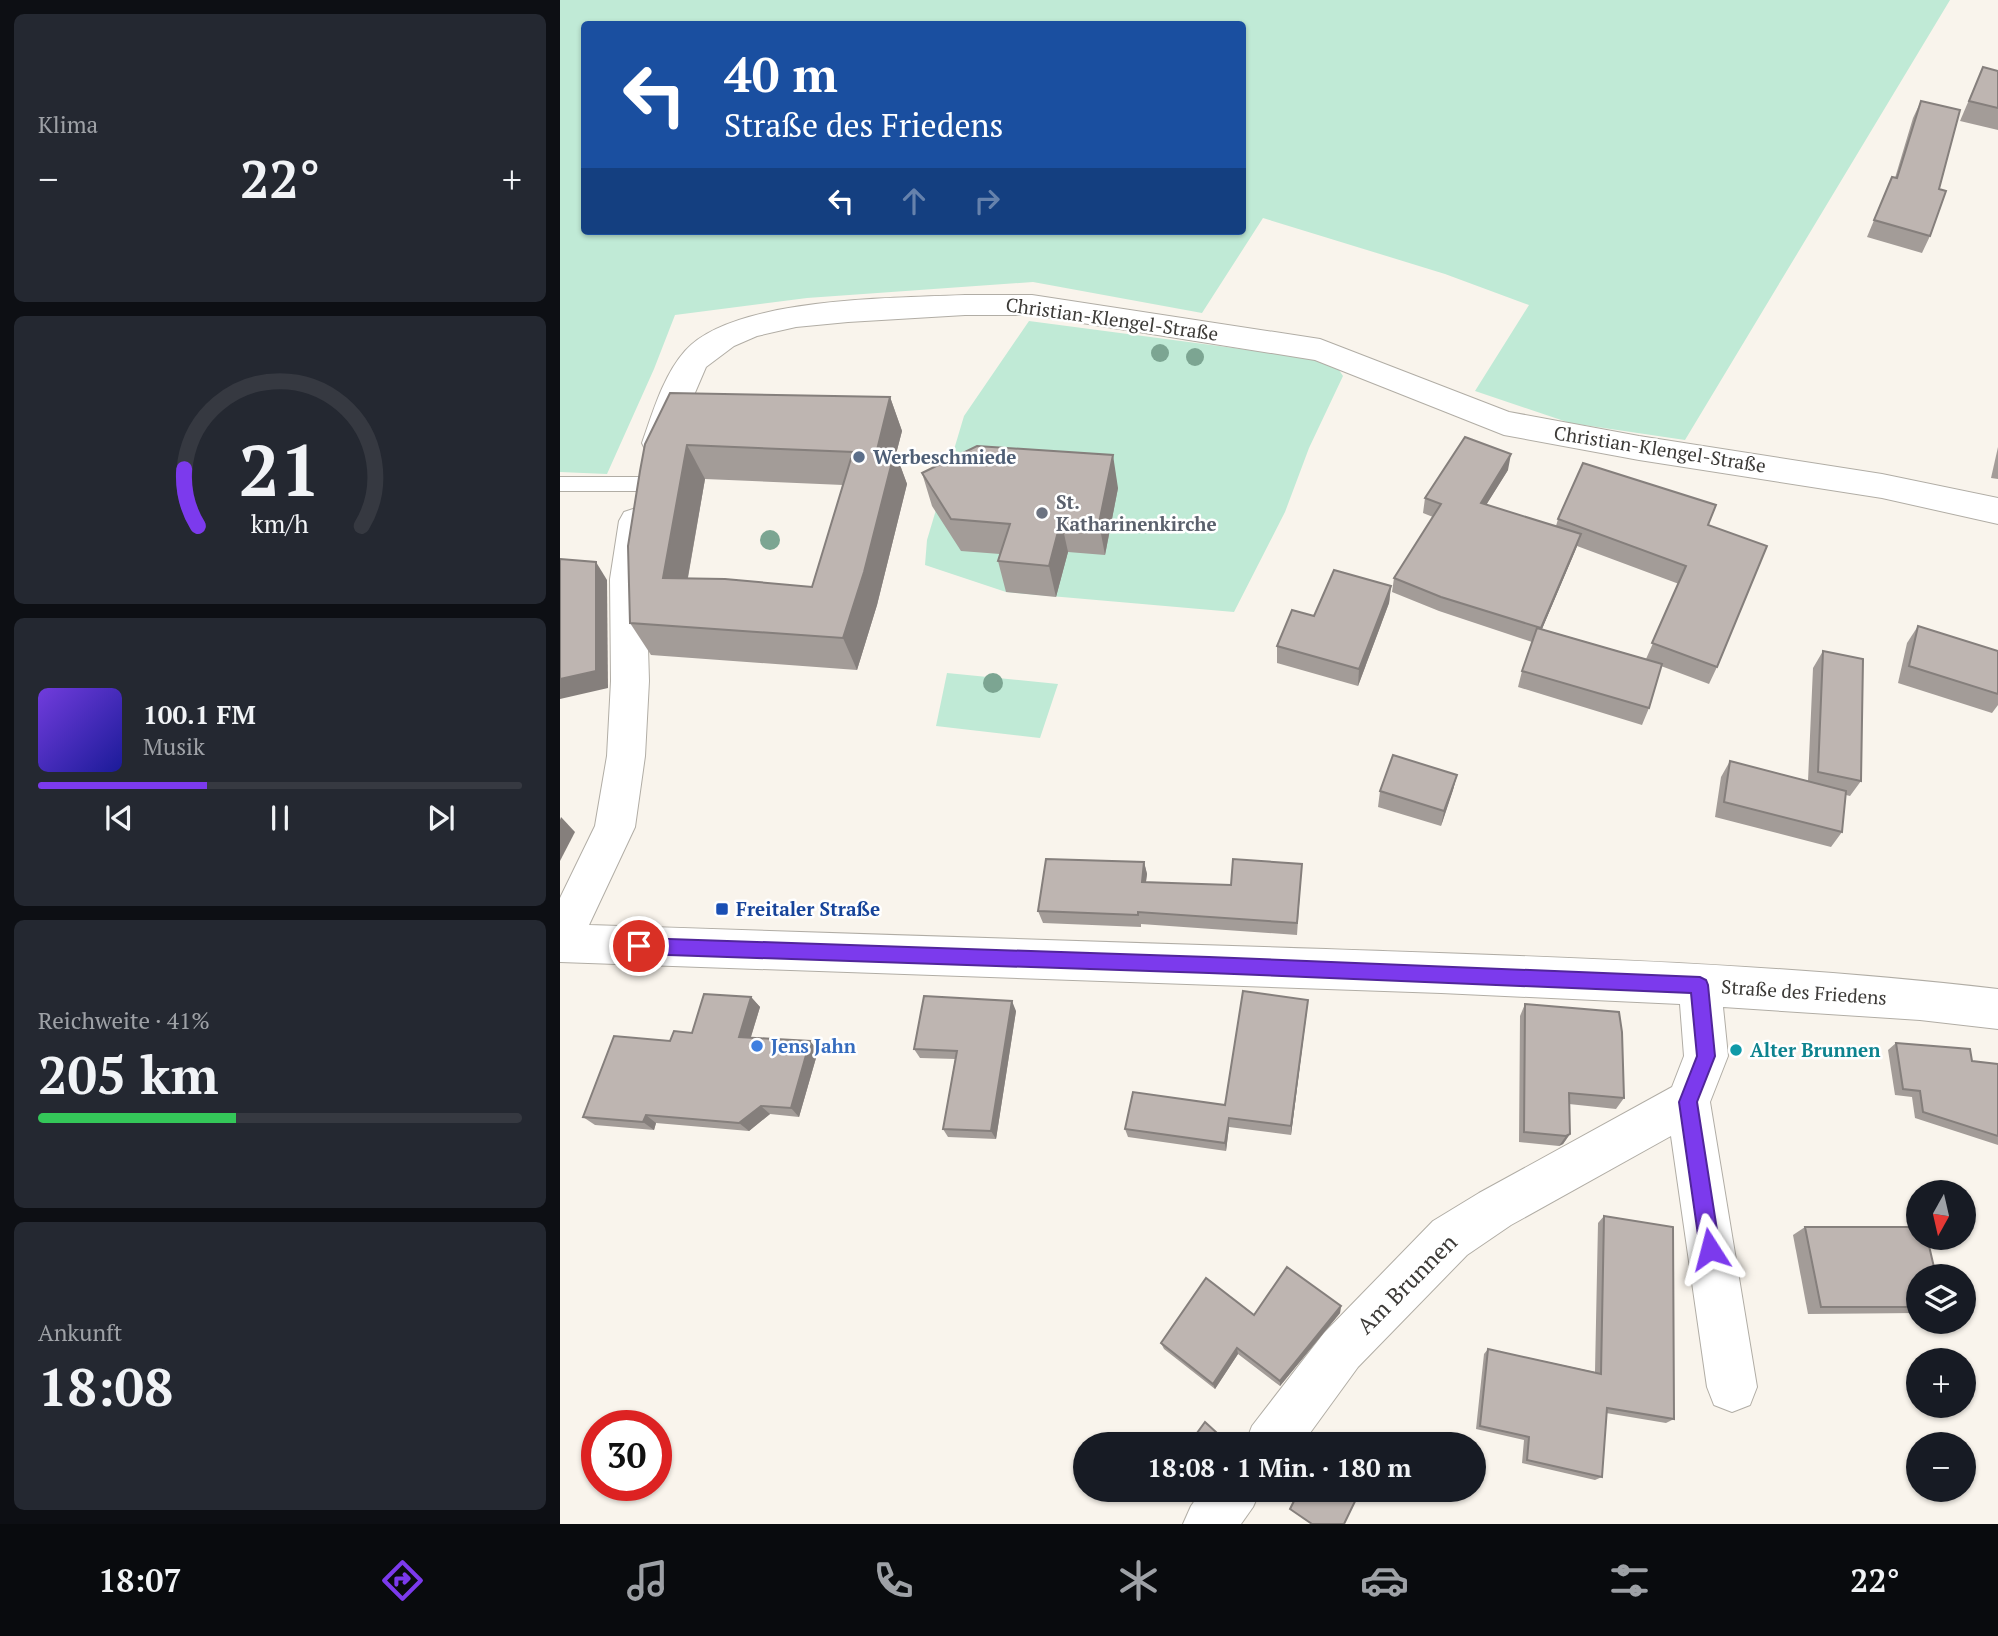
<!DOCTYPE html>
<html lang="de">
<meta charset="utf-8">
<style>
body{margin:0;font-family:"PT Serif",serif;background:#242831;color:#f1f3f6;height:100vh;display:flex;flex-direction:column;font-size:26px;white-space:nowrap}
*{box-sizing:border-box;margin:0}
p{font-size:23px;color:#9ea1a6}
.icon{flex:none;width:38px;height:38px;fill:none;stroke:currentColor;stroke-width:2;stroke-linecap:round;stroke-linejoin:round}
.map{position:relative;flex:1;overflow:hidden}
.side{display:flex;flex-direction:column;gap:14px;padding:14px;background:#0d0f14;width:560px}
.side>*{flex:none}
.banner{position:absolute;left:21px;top:21px;width:665px;height:214px;border-radius:7px;box-shadow:0 2px 5px #0004;background:#1a4fa0;color:#fff;overflow:hidden}
.needle{width:46px;rotate:188deg}
.tools{position:absolute;left:1346px;top:1180px;display:grid;gap:14px}
.tools a{display:grid;place-items:center;width:70px;height:70px;border-radius:50%;background:#171b24;box-shadow:0 2px 5px #0004;font-size:35px}
.speed{position:absolute;left:21px;top:1410px;display:flex;gap:14px;font-size:35px;font-weight:700;text-align:center}
.speed>*{display:grid;place-content:center;width:91px;height:91px;border-radius:50%;background:#171b24;box-shadow:0 2px 5px #0004;line-height:1}
.speed .limit{border:10px solid #d22;background:#fff;color:#111}
.pin{position:absolute;display:grid;place-items:center;width:60px;height:60px;color:#fff;margin:-30px;border:4px solid #fff;border-radius:50%;box-shadow:0 2px 7px #0007}
.me{position:absolute;width:77px;margin:-38px;rotate:351deg;stroke-linejoin:round;filter:drop-shadow(0 0 5px #0008)}
.turn{display:flex;align-items:center;gap:24px;height:147px;padding:0 28px;font-size:32px}
.turn .icon{width:91px;height:91px;stroke-width:2.5}
.turn b{display:block;font-size:49px;line-height:60px}
.lanes{display:flex;align-items:center;height:66px;padding:0 28px;background:#0003;justify-content:center;gap:35px;direction:ltr}
.lanes .off{opacity:.35}
.big{font-size:52px;font-weight:600;line-height:1.1}
.side .widget{flex:1;display:flex;flex-direction:column;justify-content:center;gap:10px;min-width:0;padding:0 24px;border-radius:10px;background:#242831}
.side .dial{align-items:center;gap:0}
.dial svg{height:182px;overflow:visible;fill:none;stroke:#363941;stroke-width:7;stroke-linecap:round;text-anchor:middle}
.dial text{fill:#f1f3f6;stroke:none}
.song{display:flex;align-items:center;gap:21px}
.cover{width:84px;height:84px;border-radius:10px;background:linear-gradient(135deg,hsl(260 70% 55%),hsl(240 70% 35%))}
.played{height:7px;border-radius:4px;background:linear-gradient(90deg,#7c3aed 35%,#363941 35%)}
.keys{display:flex;justify-content:space-around;direction:ltr}
.heat{display:flex;justify-content:space-between;align-items:center;font-size:38px;direction:ltr}
.charge{height:10px;border-radius:5px;background:linear-gradient(90deg,#34c759 41%,#363941 0)}
.trip{position:absolute;left:513px;top:1432px;width:413px;height:70px;border-radius:35px;background:#171b24;box-shadow:0 2px 5px #0004;font-weight:600;line-height:70px;text-align:center}
.menu{display:flex;height:112px;justify-content:space-around;align-items:center;background:#090b0e;color:#9ea1a6}
.menu .icon{width:49px;height:49px}
.menu .selected{color:#7c3aed}
.menu b{font-size:32px;color:#f1f3f6}
main{display:flex;flex:1;min-height:0}
.map>svg:first-child{display:block}
</style>
<main>
<section class="side">
<div class="widget"><p>Klima</p>
<div class="heat"><a>−</a><b class="big">22°</b><a>+</a></div>
</div>
<div class="widget dial"><svg viewBox="0 0 100 80">
<path d="M14 69A42 42 0 1 1 86 69"/>
<path d="M14 69A42 42 0 0 1 8 44" stroke="#7c3aed"/>
<text x="50" y="56" font-size="32" font-weight="700">21</text>
<text x="50" y="72" font-size="11">km/h</text>
</svg></div>
<div class="widget">
<div class="song"><i class="cover"></i><div><b>100.1 FM</b><p>Musik</p></div></div>
<div class="played"></div>
<div class="keys"><svg class="icon" aria-label="previous" viewBox="0 0 24 24"><path d="M18 5L8 12l10 7zM5 5v14"/></svg><svg class="icon" aria-label="pause" viewBox="0 0 24 24"><path d="M8 5v14M16 5v14"/></svg><svg class="icon" aria-label="next" viewBox="0 0 24 24"><path d="M6 5l10 7-10 7zM19 5v14"/></svg></div>
</div>
<div class="widget"><p>Reichweite · 41%</p><b class="big">205 km</b><div class="charge"></div></div>
<div class="widget"><p>Ankunft</p><b class="big">18:08</b></div>
</section>
<div class="map">
<svg width="1438" height="1524" viewBox="0 0 1438 1524">
<rect width="100%" height="100%" fill="#f9f4ec"/>
<g fill="#c0ead6" fill-rule="evenodd">
<path d="M0,0H1390L1125,440L1010,423L915,391L969,305L885,274L703,218L642,313L473,282L247,298L115,315L94,369L47,474L0,472ZM682,24V231H24V24Z"/>
<polygon points="469,321 773,361 783,376 749,448 725,512 674,612 446,592 365,565 367,540 404,416"/>
<polygon points="387,673 498,684 480,738 376,726"/>
</g>
<g fill="none" stroke-linecap="round" stroke-linejoin="round">
<g stroke="#b1ada5" stroke-width="2">
<polygon id="lane" points="0,477 82,477 88,479 91,484 88,489 82,491 0,491"/>
</g>
<g stroke="#b1ada5" stroke-width="2">
<g id="street">
<path d="M405,295H472L760,339L949,412L1079,436L1322,474L1438,498V524L1322,498L1079,460L944,435L755,360L472,315H405L288,322L236,327L197,336L174,346L146,367L110,451L98,455L86,451L82,443C93,412 103,376 125,351C172,297 336,298 405,295Z"/>
<path d="M76,508L88,512L93,521L86,579L89,681L85,756L75,827L29,925C275,933 520,941 766,949C990,957 1215,963 1438,989V1029L1360,1020L1163,1007L1168,1056L1150,1102L1197,1387L1190,1405L1172,1412L1154,1405L1147,1387L1111,1136L951,1225L907,1255L798,1367L742,1444H685L692,1426L764,1333L873,1221L919,1193L1112,1087L1124,1056L1120,1004L881,993L0,962V898L35,826L47,756L51,681L50,579L59,521L64,512Z"/>
<polygon points="643,1489 701,1489 693,1507 681,1524 623,1524 631,1506"/>
</g>
</g>
<use href="#lane" fill="#fff" fill-rule="evenodd"/>
<use href="#street" fill="#fff" fill-rule="evenodd"/>
</g>
<g fill="#7ca592">
<circle cx="600" cy="353" r="9"/>
<circle cx="635" cy="357" r="9"/>
<circle cx="210" cy="540" r="10"/>
<circle cx="433" cy="683" r="10"/>
</g>
<g fill="#a39c98" fill-rule="evenodd">
<polygon points="1423,67 1438,71 1438,130 1400,121"/>
<polygon points="1361,101 1379,189 1370,236 1362,253 1307,237 1332,177 1335,178 1353,118"/>
<path d="M330,397L342,431L336,454L347,484L317,605L297,670L91,655L70,623L85,444ZM145,479L283,485L252,587L128,578Z"/>
<polygon points="1438,447 1438,479 1431,478"/>
<path d="M948,470L926,505L996,526L998,519L1148,525L1157,667L1149,684L1101,666L1089,708L1082,725L958,687L962,671L972,642L879,611L832,592L834,578L873,517L863,513L865,498ZM1017,546L1119,584L1086,659L982,629Z"/>
<polygon points="362,473 558,488 545,555 508,552 496,597 446,592 438,561 440,554 401,551 372,506"/>
<polygon points="831,586 829,603 798,686 717,663 717,646 754,616"/>
<polygon points="1358,626 1438,651 1438,705 1432,713 1338,683 1347,643"/>
<polygon points="1263,651 1301,781 1290,796 1286,795 1282,832 1271,847 1155,817 1161,777 1170,761 1248,781 1253,668"/>
<polygon points="897,775 893,790 881,826 818,807 820,791"/>
<polygon points="584,862 587,874 586,882 671,885 741,877 737,935 581,924 581,927 483,923 478,911"/>
<polygon points="191,997 200,1007 191,1037 250,1041 258,1051 239,1117 210,1114 189,1131 96,1123 94,1130 35,1125 23,1117 132,1033"/>
<polygon points="748,1000 731,1135 669,1127 666,1151 568,1137 565,1129 665,1105"/>
<polygon points="965,1004 1064,1098 1056,1109 1009,1104 1010,1134 1003,1144 999,1146 959,1142 960,1016"/>
<polygon points="456,1011 436,1139 388,1137 383,1129 395,1059 360,1058 354,1049"/>
<polygon points="1336,1043 1412,1061 1438,1064 1438,1145 1355,1118 1352,1097 1335,1095 1328,1050"/>
<polygon points="1044,1216 1114,1419 1106,1423 1046,1413 1042,1477 1035,1480 962,1463 964,1440 916,1429 924,1354 928,1349 1035,1372 1038,1223"/>
<polygon points="1245,1227 1358,1276 1358,1313 1248,1314 1233,1235"/>
<polygon points="781,1306 780,1313 720,1386 678,1354 655,1389 604,1349 601,1343 694,1315"/>
</g>
<g fill="#857f7c">
<polygon points="330,397 342,431 336,454 347,484 317,605 297,670 283,638 317,450"/>
<polygon points="127,445 145,479 122,610 103,578"/>
<polygon points="951,454 948,470 918,518 921,503"/>
<polygon points="553,455 558,488 545,555 539,523"/>
<polygon points="501,520 508,552 496,597 489,566"/>
<polygon points="1021,534 1016,549 976,643 980,629"/>
<polygon points="36,562 47,580 48,688 0,699 0,679"/>
<polygon points="831,586 829,603 798,686 799,669"/>
<polygon points="897,775 893,790 881,826 884,811"/>
<polygon points="1,817 15,832 0,861 0,820"/>
<polygon points="584,862 587,874 584,894 582,882"/>
<polygon points="191,997 200,1007 188,1046 179,1037"/>
<polygon points="748,1000 747,1010 731,1135 731,1126"/>
<polygon points="452,1001 456,1011 436,1139 431,1131"/>
<polygon points="250,1041 258,1051 239,1117 231,1108"/>
<polygon points="201,1106 210,1114 189,1131 179,1123"/>
<polygon points="86,1115 96,1123 94,1130 83,1122"/>
<polygon points="669,1118 669,1127 666,1151 665,1143"/>
<polygon points="1010,1134 1003,1144 999,1146 1006,1136"/>
<polygon points="781,1306 780,1313 720,1386 720,1381"/>
<polygon points="677,1348 678,1354 655,1389 653,1384"/>
</g>
<g fill="#beb5b1" stroke="#857f7c" stroke-width="2" fill-rule="evenodd">
<polygon points="1423,67 1438,71 1438,108 1409,101"/>
<polygon points="1361,101 1400,110 1379,189 1386,191 1370,236 1314,220 1332,177 1337,178"/>
<path d="M110,393L330,397L317,450H335L304,572L283,638L70,623L68,546L80,471L85,444ZM127,445L293,452L252,587L165,579L103,578Z"/>
<polygon points="905,437 951,454 921,503 1021,534 981,628 881,597 834,578 881,504 865,498"/>
<polygon points="417,446 553,455 539,523 501,520 489,566 438,561 450,524 391,519 362,473"/>
<polygon points="1023,463 1156,505 1148,525 1207,546 1157,667 1092,643 1126,566 998,519"/>
<polygon points="0,559 36,562 36,671 0,679"/>
<polygon points="774,570 831,586 799,669 717,646 732,610 754,616"/>
<polygon points="1358,626 1438,651 1438,694 1349,666"/>
<polygon points="977,628 1102,664 1089,708 962,671"/>
<polygon points="1263,651 1303,659 1301,781 1258,772"/>
<polygon points="833,755 897,775 884,811 820,791"/>
<polygon points="1170,761 1286,791 1282,832 1164,802"/>
<polygon points="486,859 584,862 582,882 671,885 673,859 742,864 737,923 578,912 578,915 478,911"/>
<polygon points="683,991 748,1000 731,1126 669,1118 665,1143 565,1129 573,1092 665,1105"/>
<polygon points="144,994 191,997 179,1037 250,1041 231,1108 201,1106 179,1123 86,1115 83,1122 23,1117 54,1036 110,1041 114,1031 132,1033"/>
<polygon points="364,996 452,1001 431,1131 383,1129 397,1051 354,1049"/>
<polygon points="965,1004 1059,1012 1062,1032 1064,1098 1009,1093 1010,1134 1006,1136 964,1132"/>
<polygon points="1336,1043 1410,1049 1412,1061 1438,1064 1438,1136 1363,1112 1360,1091 1343,1089"/>
<polygon points="1044,1216 1113,1227 1114,1419 1047,1408 1042,1477 967,1460 969,1437 920,1426 928,1349 1041,1374"/>
<polygon points="1245,1227 1358,1227 1358,1237 1367,1237 1376,1276 1358,1276 1358,1307 1261,1307"/>
<polygon points="727,1267 781,1306 720,1381 677,1348 653,1384 601,1343 646,1278 694,1315"/>
<polygon points="645,1422 669,1444 629,1444"/>
<polygon points="548,1435 583,1444 546,1444"/>
<polygon points="562,1489 602,1489 599,1499"/>
<polygon points="740,1489 801,1489 784,1524 752,1524 730,1509"/>
</g>
<polygon fill="#7c3aed" stroke="#51269a" stroke-width="2" points="79,938 649,957 1140,977 1146,980 1148,985 1155,1056 1137,1102 1160,1249 1157,1256 1150,1259 1143,1256 1140,1249 1119,1102 1137,1056 1131,993 649,973 79,954 73,952 70,946 73,940"/>
<circle fill="#5c6f8a" stroke="#fff" stroke-width="2.5" cx="299" cy="457" r="7"/>
<circle fill="#6b7280" stroke="#fff" stroke-width="2.5" cx="482" cy="513" r="7"/>
<rect fill="#1a4fb4" stroke="#fff" stroke-width="2.5" x="155" y="902" width="14" height="14" rx="3.5"/>
<circle fill="#3f7fe0" stroke="#fff" stroke-width="2.5" cx="197" cy="1046" r="7"/>
<circle fill="#0f9aa8" stroke="#fff" stroke-width="2.5" cx="1176" cy="1050" r="7"/>
<g text-anchor="middle" stroke-width="5" stroke-linejoin="round" paint-order="stroke">
<g font-size="19" fill="#3c3a37" stroke="#fff">
<text transform="translate(552 319) rotate(8)" y="7">Christian-Klengel-Straße</text>
<text transform="translate(1100 449) rotate(9)" y="7">Christian-Klengel-Straße</text>
<text transform="translate(1244 992) rotate(4)" y="7">Straße des Friedens</text>
</g>
<g font-size="19" font-weight="bold" fill="#4e5e75" stroke="#fff" text-anchor="start">
<text x="313" y="464">Werbeschmiede</text>
</g>
<g font-size="19" font-weight="bold" fill="#5b616d" stroke="#fff" text-anchor="start">
<text x="496" y="509">St.<tspan x="496" dy="22">Katharinenkirche</tspan></text>
</g>
<g font-size="19" font-weight="bold" fill="#164399" stroke="#fff" text-anchor="start">
<text x="176" y="916">Freitaler Straße</text>
</g>
<g font-size="19" font-weight="bold" fill="#366cbe" stroke="#fff" text-anchor="start">
<text x="211" y="1053">Jens Jahn</text>
</g>
<g font-size="19" font-weight="bold" fill="#0d838f" stroke="#fff" text-anchor="start">
<text x="1190" y="1057">Alter Brunnen</text>
</g>
<g font-size="23" fill="#3c3a37" stroke="#fff">
<text transform="translate(847 1284) rotate(-45)" y="8">Am Brunnen</text>
</g>
</g>
</svg>
<div class="tools">
<a><svg class="needle" viewBox="-14 -14 28 28"><path d="M0-13l5 13h-10z" fill="#e53935"/><path d="M0 13l5-13h-10z" fill="#9ea1a6"/></svg></a>
<a><svg class="icon" aria-label="layers" viewBox="0 0 24 24"><path d="M12 4l9 5-9 5-9-5zM3 14l9 5 9-5"/></svg></a>
<a>+</a>
<a>−</a>
</div>
<div class="speed"><div class="limit">30</div></div>
<div class="pin" style="left:79px;top:946px;background:#d93025"><svg class="icon" aria-label="arrive" viewBox="0 0 24 24"><path d="M6 21V4h12l-3 4 3 4H6"/></svg></div>
<svg class="me" style="left:1150px;top:1249px" viewBox="-20 -20 40 40"><path d="M0-17L14 15 0 8-14 15z" fill="#7c3aed" stroke="#fff" stroke-width="4"/></svg>
<div class="trip">18:08 · 1 Min. · 180 m</div>
<div class="banner">
<div class="turn"><svg class="icon" aria-label="left" viewBox="0 0 24 24"><path d="M17 20v-9H6M10 6l-5 5 5 5"/></svg><div><b>40 m</b>Straße des Friedens</div></div>
<div class="lanes"><svg class="icon" aria-label="left" viewBox="0 0 24 24"><path d="M17 20v-9H6M10 6l-5 5 5 5"/></svg><svg class="icon off" aria-label="ahead" viewBox="0 0 24 24"><path d="M12 20V5M6 11l6-6 6 6"/></svg><svg class="icon off" aria-label="right" viewBox="0 0 24 24"><path d="M7 20v-9h11M14 6l5 5-5 5"/></svg></div>
</div>
</div>
</main>
<nav class="menu">
<b>18:07</b>
<svg class="icon selected" aria-label="directions" viewBox="0 0 24 24"><path d="M12 3l9 9-9 9-9-9zM9 14v-3h6M13 9l2 2-2 2"/></svg>
<svg class="icon" aria-label="music" viewBox="0 0 24 24"><path d="M9 18V5l10-2v13"/><circle cx="6" cy="18" r="3"/><circle cx="16" cy="16" r="3"/></svg>
<svg class="icon" aria-label="phone" viewBox="0 0 24 24"><path d="M5 4h4l2 5-3 2q2 4 5 5l2-3 5 2v4C11 20 4 13 5 4z"/></svg>
<svg class="icon" aria-label="climate" viewBox="0 0 24 24"><path d="M12 3v18M4 7l16 10M4 17L20 7"/></svg>
<svg class="icon" aria-label="car" viewBox="0 0 24 24"><path d="M5 17H2v-5l4-1 3-4h7l3 4 3 1v5h-3M9 17h6M6 11h13"/><circle cx="7" cy="17" r="2"/><circle cx="17" cy="17" r="2"/></svg>
<svg class="icon" aria-label="filters" viewBox="0 0 24 24"><path d="M4 7h16M4 17h16"/><circle cx="9" cy="7" r="2"/><circle cx="15" cy="17" r="2"/></svg>
<b>22°</b>
</nav>
